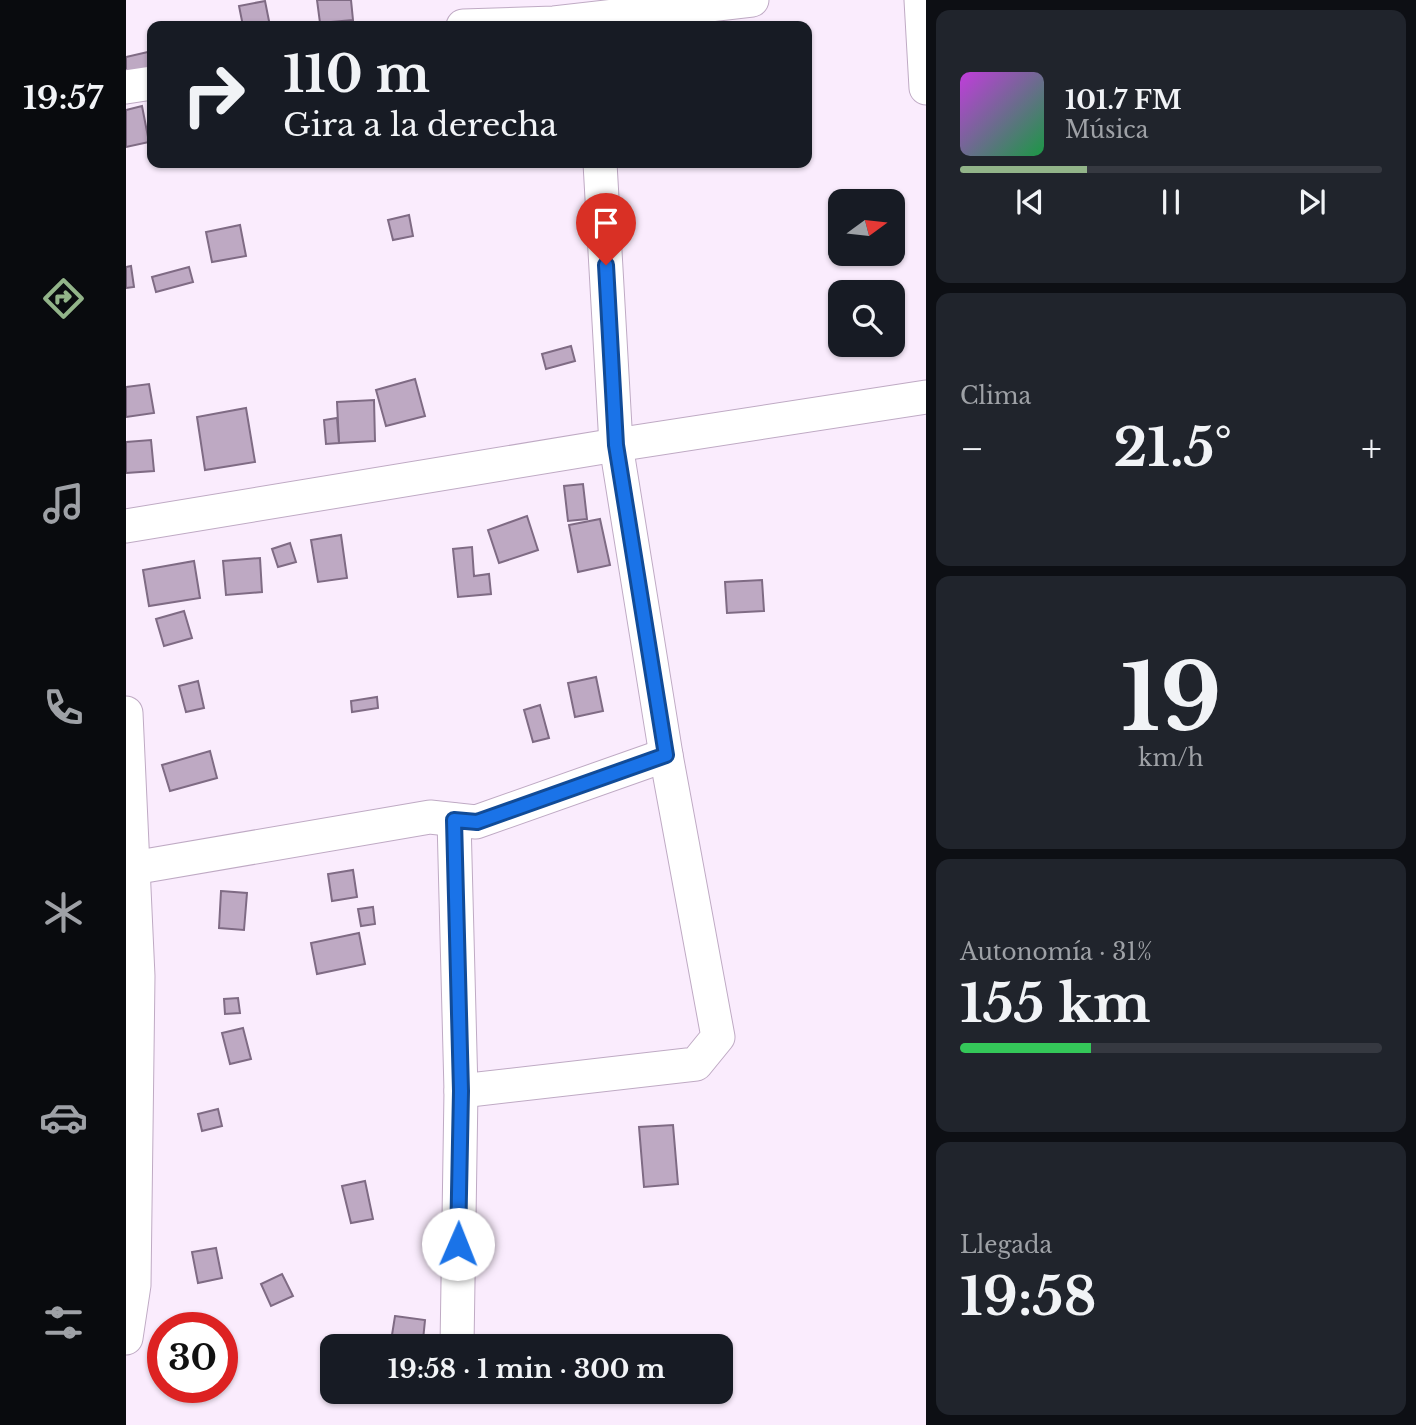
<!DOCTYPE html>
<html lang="es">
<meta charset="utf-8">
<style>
body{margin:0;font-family:"Libre Baskerville",serif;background:#20242c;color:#f1f3f6;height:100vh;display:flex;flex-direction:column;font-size:26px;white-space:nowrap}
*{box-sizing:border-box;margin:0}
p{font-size:23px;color:#9ea1a6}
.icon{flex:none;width:38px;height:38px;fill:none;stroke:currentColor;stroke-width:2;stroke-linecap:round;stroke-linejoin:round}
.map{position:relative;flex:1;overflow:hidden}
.drawer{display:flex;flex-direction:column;gap:10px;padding:10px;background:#0d0f14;width:490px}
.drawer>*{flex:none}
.banner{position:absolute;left:21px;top:21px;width:665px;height:147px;border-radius:14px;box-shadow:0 2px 5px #0004;background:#171b24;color:#f1f3f6;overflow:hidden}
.needle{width:46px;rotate:75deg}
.fabs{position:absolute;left:702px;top:189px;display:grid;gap:14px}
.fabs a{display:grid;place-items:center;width:77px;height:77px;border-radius:14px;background:#171b24;box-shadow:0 2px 5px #0004;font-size:35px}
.speed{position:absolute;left:21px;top:1312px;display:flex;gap:14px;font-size:35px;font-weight:700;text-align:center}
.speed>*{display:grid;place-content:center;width:91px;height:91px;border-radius:50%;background:#171b24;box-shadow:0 2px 5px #0004;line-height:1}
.speed .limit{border:10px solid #d22;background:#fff;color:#111}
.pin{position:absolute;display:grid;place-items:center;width:60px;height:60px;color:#fff;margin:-72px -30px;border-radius:50% 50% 50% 0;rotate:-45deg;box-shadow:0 0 7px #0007}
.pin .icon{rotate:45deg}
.me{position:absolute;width:77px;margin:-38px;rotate:1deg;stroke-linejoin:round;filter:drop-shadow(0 0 5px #0008)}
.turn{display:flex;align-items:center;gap:24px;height:147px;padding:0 21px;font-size:32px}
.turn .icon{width:91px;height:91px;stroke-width:2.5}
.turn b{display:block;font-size:49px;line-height:60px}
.big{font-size:52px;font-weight:800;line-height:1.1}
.drawer .card{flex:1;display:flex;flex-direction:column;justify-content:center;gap:10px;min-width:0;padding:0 24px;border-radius:14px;background:#20242c}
.drawer .dial{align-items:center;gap:0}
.dial b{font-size:91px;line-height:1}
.song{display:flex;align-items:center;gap:21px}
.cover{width:84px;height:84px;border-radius:10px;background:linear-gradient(135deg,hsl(290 70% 55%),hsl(140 70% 35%))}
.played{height:7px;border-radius:4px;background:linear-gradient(90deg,#92b489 30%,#363941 30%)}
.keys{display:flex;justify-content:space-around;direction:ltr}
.heat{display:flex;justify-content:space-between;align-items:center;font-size:38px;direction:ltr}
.charge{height:10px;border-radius:5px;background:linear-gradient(90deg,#34c759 31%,#363941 0)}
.trip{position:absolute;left:194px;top:1334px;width:413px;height:70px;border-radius:14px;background:#171b24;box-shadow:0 2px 5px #0004;font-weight:800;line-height:70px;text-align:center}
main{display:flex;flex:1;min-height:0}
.tab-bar{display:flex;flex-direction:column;width:126px;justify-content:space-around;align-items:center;background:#090b0e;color:#9ea1a6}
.tab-bar .icon{width:49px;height:49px}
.tab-bar .selected{color:#92b489}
.tab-bar b{font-size:32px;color:#f1f3f6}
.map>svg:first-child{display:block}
</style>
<main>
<nav class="tab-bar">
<b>19:57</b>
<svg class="icon selected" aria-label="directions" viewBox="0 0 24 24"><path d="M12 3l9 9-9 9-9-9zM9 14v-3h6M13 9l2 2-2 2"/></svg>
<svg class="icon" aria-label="music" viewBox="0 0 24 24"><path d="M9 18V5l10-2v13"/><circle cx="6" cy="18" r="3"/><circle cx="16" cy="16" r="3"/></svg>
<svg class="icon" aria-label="phone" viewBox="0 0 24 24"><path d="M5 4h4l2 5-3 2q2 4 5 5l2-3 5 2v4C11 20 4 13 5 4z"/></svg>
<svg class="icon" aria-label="climate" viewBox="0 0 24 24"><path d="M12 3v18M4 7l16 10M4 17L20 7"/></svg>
<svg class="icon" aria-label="car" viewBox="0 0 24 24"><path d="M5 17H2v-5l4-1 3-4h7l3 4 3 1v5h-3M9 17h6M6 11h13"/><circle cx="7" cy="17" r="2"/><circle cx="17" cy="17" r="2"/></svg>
<svg class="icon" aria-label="filters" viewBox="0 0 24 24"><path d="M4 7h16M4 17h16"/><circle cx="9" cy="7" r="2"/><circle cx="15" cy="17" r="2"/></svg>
</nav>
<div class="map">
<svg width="800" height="1425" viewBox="0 0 800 1425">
<rect width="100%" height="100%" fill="#faecfd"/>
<g fill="#bea9c3" stroke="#7f6b84" stroke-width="2">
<polygon points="191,0 225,0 227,20 194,23"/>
<polygon points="139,1 144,26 117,26 113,6"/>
<polygon points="26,51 26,67 0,73 0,57"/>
<polygon points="16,106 23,142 0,147 0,110"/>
<polygon points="283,215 287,236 267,240 262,220"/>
<polygon points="114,225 120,256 86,262 80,232"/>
<polygon points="5,266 8,287 0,288 0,267"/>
<polygon points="63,267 67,282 30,292 26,277"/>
<polygon points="445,346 449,361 420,369 416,354"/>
<polygon points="289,379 299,416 260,426 250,390"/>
<polygon points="23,384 28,413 0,417 0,387"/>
<polygon points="248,400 249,441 213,443 211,402"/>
<polygon points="120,408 129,462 79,470 71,417"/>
<polygon points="211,418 213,443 200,444 198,420"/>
<polygon points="25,440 28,471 0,473 0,442"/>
<polygon points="457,484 461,519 442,521 438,486"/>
<polygon points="401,516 412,550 373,563 362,530"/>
<polygon points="474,519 484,565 452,572 443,525"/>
<polygon points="215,535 221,578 192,582 185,540"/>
<polygon points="164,543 170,562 152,567 146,549"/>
<polygon points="346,547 348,576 363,574 365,594 332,597 327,549"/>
<polygon points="134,558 136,592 100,595 97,561"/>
<polygon points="68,561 74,598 23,606 17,570"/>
<polygon points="636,580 638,611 601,613 599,582"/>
<polygon points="58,611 66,638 38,646 30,619"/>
<polygon points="470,677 477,711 449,717 442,683"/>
<polygon points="72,681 78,708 60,712 53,686"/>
<polygon points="251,697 252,708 226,712 225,701"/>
<polygon points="414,705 423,738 407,742 398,710"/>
<polygon points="84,751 91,778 44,791 36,765"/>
<polygon points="227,870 231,897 206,901 202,874"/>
<polygon points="95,891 121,893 118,930 93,928"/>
<polygon points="247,907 249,924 235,926 232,909"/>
<polygon points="233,933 239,964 191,974 185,943"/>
<polygon points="112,998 114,1013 99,1014 98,999"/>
<polygon points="117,1028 125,1059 104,1064 96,1033"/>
<polygon points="92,1109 96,1126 76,1131 72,1114"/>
<polygon points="547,1125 552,1184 518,1187 513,1127"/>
<polygon points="239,1181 247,1219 225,1223 216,1186"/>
<polygon points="90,1248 96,1278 72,1283 66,1252"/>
<polygon points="156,1274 167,1296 145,1306 135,1284"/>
<polygon points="269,1316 299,1320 297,1340 266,1335"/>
</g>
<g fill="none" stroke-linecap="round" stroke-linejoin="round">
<g stroke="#bfaac4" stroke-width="35">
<g id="minor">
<polyline points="795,0 800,88"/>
<polyline points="337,26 428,23 626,0"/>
<polyline points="0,87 26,83"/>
<polyline points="0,526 490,445 800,397"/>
<polyline points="0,713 12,976 8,1285 0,1338"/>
<polyline points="328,820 335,1091 331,1346"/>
<polyline points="7,868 304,817 350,822 540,755"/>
<polyline points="335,1091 570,1064 592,1037 540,755 490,445 474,163"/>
</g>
</g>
<use href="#minor" stroke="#fff" stroke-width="33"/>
</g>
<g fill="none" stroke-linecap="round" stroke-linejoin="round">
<g stroke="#114b97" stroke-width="18">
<polyline id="route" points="332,1244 335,1091 328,820 351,822 540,755 490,445 480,265"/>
</g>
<use href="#route" stroke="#1a73e8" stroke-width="12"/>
</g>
</svg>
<div class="fabs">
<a><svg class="needle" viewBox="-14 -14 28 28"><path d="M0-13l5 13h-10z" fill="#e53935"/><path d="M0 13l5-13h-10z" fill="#9ea1a6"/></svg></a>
<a><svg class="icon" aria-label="search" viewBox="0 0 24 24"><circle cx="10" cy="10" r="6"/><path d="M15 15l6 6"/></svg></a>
</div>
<div class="speed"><div class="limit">30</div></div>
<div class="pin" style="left:480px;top:265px;background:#d93025"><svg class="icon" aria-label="arrive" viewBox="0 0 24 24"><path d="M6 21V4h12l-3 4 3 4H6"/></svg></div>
<svg class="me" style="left:332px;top:1244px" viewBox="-20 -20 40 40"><circle r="19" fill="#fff"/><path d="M0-13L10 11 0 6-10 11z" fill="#1a73e8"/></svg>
<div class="trip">19:58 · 1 min · 300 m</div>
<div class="banner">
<div class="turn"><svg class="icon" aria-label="right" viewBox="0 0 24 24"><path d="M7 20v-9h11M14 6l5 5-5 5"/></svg><div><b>110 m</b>Gira a la derecha</div></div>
</div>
</div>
<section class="drawer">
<div class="card">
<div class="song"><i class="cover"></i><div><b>101.7 FM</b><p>Música</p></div></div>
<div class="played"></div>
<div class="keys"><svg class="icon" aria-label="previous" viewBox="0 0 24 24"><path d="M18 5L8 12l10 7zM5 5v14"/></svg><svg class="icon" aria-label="pause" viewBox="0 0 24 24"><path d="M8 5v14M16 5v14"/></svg><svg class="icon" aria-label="next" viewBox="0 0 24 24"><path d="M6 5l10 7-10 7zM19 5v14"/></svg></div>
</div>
<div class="card"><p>Clima</p>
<div class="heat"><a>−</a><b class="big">21.5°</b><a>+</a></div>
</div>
<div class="card dial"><b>19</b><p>km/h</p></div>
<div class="card"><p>Autonomía · 31%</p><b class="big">155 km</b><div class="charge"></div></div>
<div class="card"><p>Llegada</p><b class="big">19:58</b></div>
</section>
</main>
